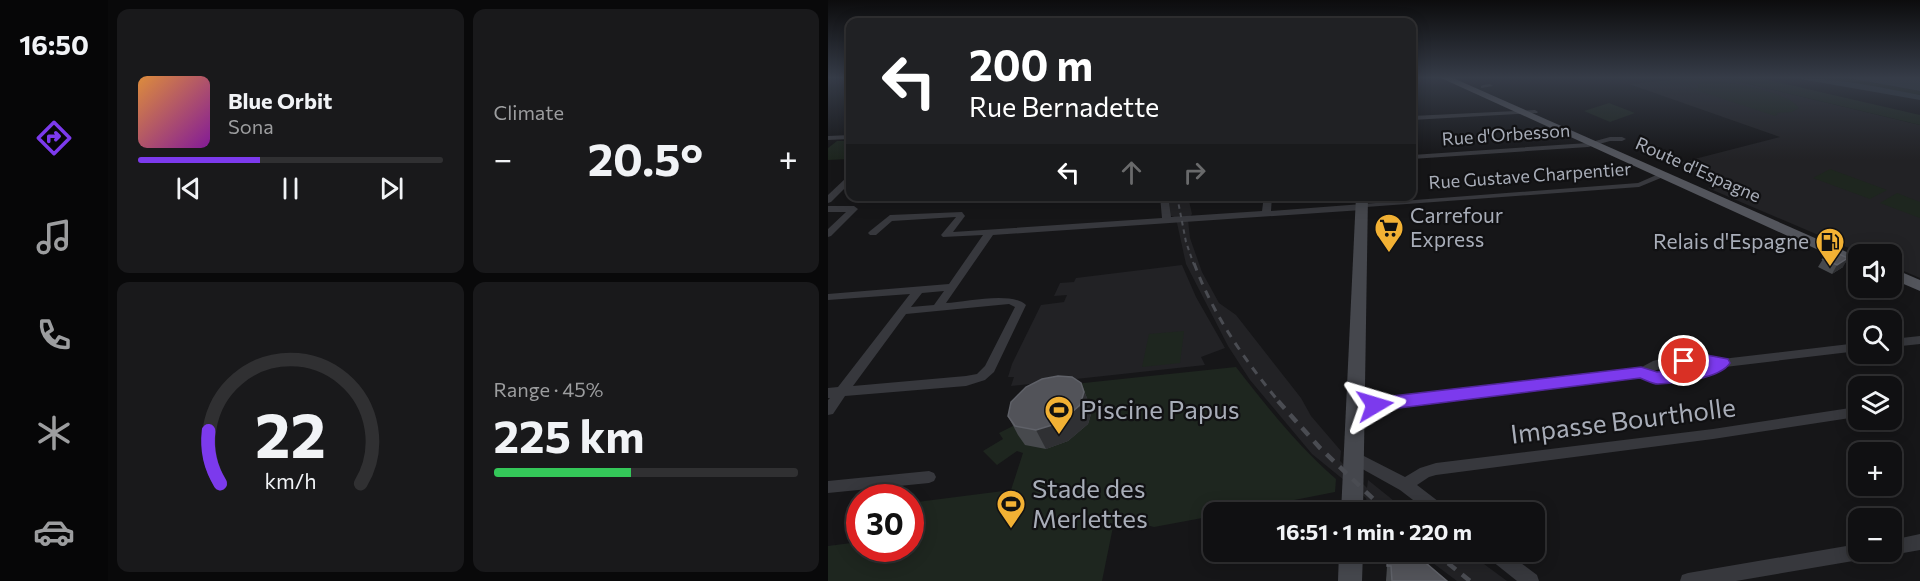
<!DOCTYPE html>
<meta charset="utf-8">
<style>
body{margin:0;font-family:Commissioner,sans-serif;background:#19191b;color:#f1f3f6;height:100vh;display:flex;flex-direction:column;font-size:22px;white-space:nowrap}
*{box-sizing:border-box;margin:0}
p{font-size:20px;color:#9c9d9f}
.icon{flex:none;width:33px;height:33px;fill:none;stroke:currentColor;stroke-width:2;stroke-linecap:round;stroke-linejoin:round}
.map{position:relative;flex:1;overflow:hidden}
.details{display:flex;flex-direction:column;gap:9px;padding:9px;background:#09090a;width:720px}
.details>*{flex:none}
.hud{position:absolute;left:18px;top:18px;width:570px;height:183px;border-radius:12px;box-shadow:0 3px 15px #0003,0 0 0 2px #303032;background:#202124;color:#fff;overflow:hidden}
.buttons{position:absolute;left:1020px;top:244px;display:grid;gap:12px}
.buttons a{display:grid;place-items:center;width:54px;height:54px;border-radius:12px;background:#101012;box-shadow:0 3px 15px #0003,0 0 0 2px #303032;font-size:30px}
.speed{position:absolute;left:18px;top:484px;display:flex;gap:12px;font-size:30px;font-weight:700;text-align:center}
.speed>*{display:grid;place-content:center;width:78px;height:78px;border-radius:50%;background:#101012;box-shadow:0 3px 15px #0003,0 0 0 2px #303032;line-height:1}
.speed .limit{border:9px solid #d22;background:#fff;color:#111}
.pin{position:absolute;display:grid;place-items:center;width:51px;height:51px;color:#fff;margin:-26px;border:3px solid #fff;border-radius:50%;box-shadow:0 2px 6px #0007}
.me{position:absolute;width:66px;margin:-33px;rotate:83deg;stroke-linejoin:round;filter:drop-shadow(0 0 4px #0008)}
.turn{display:flex;align-items:center;gap:21px;height:126px;padding:0 24px;font-size:27px}
.turn .icon{width:78px;height:78px;stroke-width:2.5}
.turn b{display:block;font-size:42px;line-height:51px}
.lanes{display:flex;align-items:center;height:57px;padding:0 24px;background:#0003;justify-content:center;gap:30px;direction:ltr}
.lanes .off{opacity:.35}
.big{font-size:45px;font-weight:700;line-height:1.1}
.details .card{flex:1;display:flex;flex-direction:column;justify-content:center;gap:9px;min-width:0;padding:0 21px;border-radius:12px;background:#19191b}
.details .dial{align-items:center;gap:0}
.dial svg{height:156px;overflow:visible;fill:none;stroke:#303032;stroke-width:7;stroke-linecap:round;text-anchor:middle}
.dial text{fill:#f1f3f6;stroke:none}
.song{display:flex;align-items:center;gap:18px}
.cover{width:72px;height:72px;border-radius:9px;background:linear-gradient(135deg,hsl(30 70% 55%),hsl(290 70% 35%))}
.played{height:6px;border-radius:3px;background:linear-gradient(90deg,#7c3aed 40%,#303032 40%)}
.keys{display:flex;justify-content:space-around;direction:ltr}
.heat{display:flex;justify-content:space-between;align-items:center;font-size:33px;direction:ltr}
.charge{height:9px;border-radius:4px;background:linear-gradient(90deg,#34c759 45%,#303032 0)}
.details .tiles{flex:1;display:grid;gap:9px;grid-template-columns:repeat(2,1fr)}
.trip{position:absolute;left:375px;top:502px;width:342px;height:60px;border-radius:12px;background:#101012;box-shadow:0 3px 15px #0003,0 0 0 2px #303032;font-weight:700;line-height:60px;text-align:center}
main{display:flex;flex:1;min-height:0}
.tab-bar{display:flex;flex-direction:column;width:108px;justify-content:space-around;align-items:center;background:#060607;color:#9c9d9f}
.tab-bar .icon{width:42px;height:42px}
.tab-bar .active{color:#7c3aed}
.tab-bar b{font-size:27px;color:#f1f3f6}
.map>svg:first-child{display:block}
</style>
<main>
<nav class="tab-bar">
<b>16:50</b>
<svg class="icon active" aria-label="directions" viewBox="0 0 24 24"><path d="M12 3l9 9-9 9-9-9zM9 14v-3h6M13 9l2 2-2 2"/></svg>
<svg class="icon" aria-label="music" viewBox="0 0 24 24"><path d="M9 18V5l10-2v13"/><circle cx="6" cy="18" r="3"/><circle cx="16" cy="16" r="3"/></svg>
<svg class="icon" aria-label="phone" viewBox="0 0 24 24"><path d="M5 4h4l2 5-3 2q2 4 5 5l2-3 5 2v4C11 20 4 13 5 4z"/></svg>
<svg class="icon" aria-label="climate" viewBox="0 0 24 24"><path d="M12 3v18M4 7l16 10M4 17L20 7"/></svg>
<svg class="icon" aria-label="car" viewBox="0 0 24 24"><path d="M5 17H2v-5l4-1 3-4h7l3 4 3 1v5h-3M9 17h6M6 11h13"/><circle cx="7" cy="17" r="2"/><circle cx="17" cy="17" r="2"/></svg>
</nav>
<section class="details">
<div class="tiles">
<div class="card">
<div class="song"><i class="cover"></i><div><b>Blue Orbit</b><p>Sona</p></div></div>
<div class="played"></div>
<div class="keys"><svg class="icon" aria-label="previous" viewBox="0 0 24 24"><path d="M18 5L8 12l10 7zM5 5v14"/></svg><svg class="icon" aria-label="pause" viewBox="0 0 24 24"><path d="M8 5v14M16 5v14"/></svg><svg class="icon" aria-label="next" viewBox="0 0 24 24"><path d="M6 5l10 7-10 7zM19 5v14"/></svg></div>
</div>
<div class="card"><p>Climate</p>
<div class="heat"><a>−</a><b class="big">20.5°</b><a>+</a></div>
</div>
<div class="card dial"><svg viewBox="0 0 100 80">
<path d="M14 69A42 42 0 1 1 86 69"/>
<path d="M14 69A42 42 0 0 1 8 42" stroke="#7c3aed"/>
<text x="50" y="56" font-size="32" font-weight="700">22</text>
<text x="50" y="72" font-size="11">km/h</text>
</svg></div>
<div class="card"><p>Range · 45%</p><b class="big">225 km</b><div class="charge"></div></div>
</div>
</section>
<div class="map">
<svg width="1092" height="581" viewBox="0 0 1092 581">
<rect width="100%" height="100%" fill="#161618"/>
<g fill="#222225">
<polygon points="868,78 896,78 1092,125 1092,278 1064,266 1064,255 1037,255 880,188 889,184 851,163 952,137 801,84"/>
<polygon points="340,197 360,197 364,214 360,220 362,238 374,272 391,303 408,315 473,398 483,416 513,451 512,461 539,488 540,480 581,513 541,513 538,498 484,454 422,380 400,346 358,264 349,223 346,217 341,215"/>
<polygon points="354,265 368,297 397,348 373,357 377,365 183,386 186,377 180,377 184,364 213,305 236,302 239,295 226,296 232,283 246,282 248,278"/>
<polygon points="596,552 628,552 640,561 645,556 679,581 629,581 605,563"/>
</g>
<g fill="#1e261f">
<polygon points="896,78 932,78 1092,115 1092,125"/>
<polygon points="992,78 1020,78 1092,91 1092,95"/>
<path d="M879,81C897,80 961,92 971,108L964,112L947,113L950,114L947,116L859,87L870,89V84Z"/>
<polygon points="781,103 807,113 782,122 756,111"/>
<polygon points="9,141 22,141 22,159 0,160 0,148"/>
<polygon points="1002,169 1059,190 1042,199 985,178"/>
<polygon points="1069,193 1092,202 1092,218 1052,203"/>
<polygon points="356,331 352,363 314,367 321,334"/>
<path d="M408,367C439,407 470,446 508,479L507,492L399,513H386L385,516L326,527L287,517L274,581H0V546L31,542L32,549H82L83,515L89,502L183,490L195,453L189,451L169,465L155,451L175,439L171,433L185,426L187,421L246,384Z"/>
</g>
<g fill="#2c353c">
<path d="M967,78C1008,78 1051,87 1092,95V100Z"/>
<polygon points="1020,78 1092,78 1092,91"/>
</g>
<g fill="none" stroke-linecap="round" stroke-linejoin="round">
<g fill="#37383d" fill-rule="evenodd">
<polygon points="655,85 662,84 665,86 653,88 653,86"/>
<polygon points="707,110 710,112 709,113 584,120 584,116"/>
<polygon points="22,135 22,139 0,140 0,136"/>
<polygon points="782,137 794,137 798,139 794,141 782,141 760,147 584,159 584,155 760,143"/>
<path d="M833,173H836L840,175L811,187L538,207L534,210L165,235L118,303C138,302 183,291 198,305L166,372L157,380L138,386L17,396L5,414L0,415V400L2,398H0V388L10,387L82,294L0,300V294L121,284L155,235L115,237L113,235L128,217L64,221L48,235H42L40,233L42,231L62,215L134,212L137,216L125,232L334,218L332,196H340L343,217L434,211L436,196H444L443,211L810,183ZM116,291L106,305L83,307L94,293ZM181,304L187,307L157,366L149,374L138,376L25,386L78,314Z"/>
<polygon points="19,177 22,177 22,183 3,202 0,203 0,195"/>
<polygon points="266,196 305,196 301,199 269,201 266,200"/>
<polygon points="0,206 26,206 30,209 3,236 0,237 0,229 18,212 0,212"/>
<polygon points="1092,336 1092,344 1064,347 1064,339"/>
<path d="M1030,343V351L897,367L883,374L828,383L813,377L528,411L523,410L521,406L523,402L528,401L810,369L825,361L840,357L863,356L894,359ZM863,364L881,366L828,373L823,372L840,366Z"/>
<polygon points="1022,408 1027,409 1029,413 1027,417 1022,418 885,439 608,475 601,477 589,485 619,508 622,513 602,513 572,490 520,461 518,457 520,453 525,451 530,453 577,477 592,468 608,463 885,429"/>
<polygon points="101,471 106,473 108,477 106,481 101,483 0,493 0,481"/>
<polygon points="1092,534 1092,550 1064,555 1058,552 1064,552 1064,540"/>
<polygon points="1030,544 1030,552 1039,552 1037,557 1031,560 908,581 852,581 854,575 860,573"/>
<polygon points="657,552 678,552 709,575 711,581 689,581 659,557"/>
</g>
<g fill="#45474d" fill-rule="evenodd">
<polygon points="528,196 540,196 535,513 513,513"/>
<polygon points="511,552 535,552 534,581 510,581"/>
</g>
<g fill="#53555c" fill-rule="evenodd">
<polygon points="613,78 625,78 1030,257 1030,268"/>
<polygon points="1064,268 1092,280 1092,291 1064,279"/>
</g>
<polyline stroke="#4a4c52" stroke-width="2" stroke-dasharray="4.5 4" stroke-linecap="butt" points="349,196 358,242 366,265"/>
<path stroke="#4a4c52" stroke-width="3" stroke-dasharray="8 7" stroke-linecap="butt" d="M366,263C385,315 416,359 451,402"/>
<g stroke="#4a4c52" stroke-width="4.5" stroke-dasharray="10 8" stroke-linecap="butt">
<polyline points="450,401 492,448 560,513"/>
<polyline points="606,552 642,581"/>
</g>
</g>
<g fill="#47494d">
<polygon points="995,259 1015,267 1004,274 990,267"/>
<polygon points="253,383 264,411 260,424 240,441 218,449 197,445 190,435 180,416"/>
<polygon points="560,552 619,581 558,581"/>
</g>
<g fill="#2f3033">
<polygon points="1020,258 1015,267 1004,274 1009,265"/>
<polygon points="253,383 264,411 260,424 240,441 218,449 208,430"/>
</g>
<g fill="#525359" stroke="#5f6168" stroke-width="1.5">
<polygon points="1006,252 1020,258 1009,265 995,259"/>
<polygon points="230,376 244,377 253,383 256,392 252,405 231,423 208,430 187,426 180,416 183,402 198,387 214,379"/>
<polygon points="560,552 585,552 619,581 564,581 563,566 559,566"/>
</g>
<linearGradient id="sky" x2="0" y2="1"><stop stop-color="#0c0c0d"/><stop offset="0.49" stop-color="#363c48"/><stop offset="1" stop-color="#363c48" stop-opacity="0"/></linearGradient>
<rect width="1092" height="159" fill="url(#sky)"/>
<path fill="#7c3aed" stroke="#51269a" stroke-width="1.5" d="M873,354L900,359L902,363C892,379 848,383 830,384C824,384 818,380 812,378L547,411L541,409L539,405L541,400L547,398L813,367L829,372L877,365H850L848,361L850,357Z"/>
<defs>
<g id="supermarket-pin" transform="scale(1.5)"><path d="M0 17L-7.5 6A9.5 9.5 0 1 1 7.5 6Z" fill="#f2b134" stroke="#111113"/><path d="M-6-5.5h2.5l.6 2H6L4.5 2H-2.5L-4.4-4H-6ZM-1.5 3.2a1.3 1.3 0 1 0 .1 0ZM3 3.2a1.3 1.3 0 1 0 .1 0Z" fill="#111"/></g>
<g id="fuel-pin" transform="scale(1.5)"><path d="M0 17L-7.5 6A9.5 9.5 0 1 1 7.5 6Z" fill="#f2b134" stroke="#111113"/><path d="M-5.5-6h7V0h2V4h1.3V-2.5L3-4.5l.8-.8L6-3V5H2.5V1h-1V6h-7ZM-4.2-4.7v3.2H.2V-4.7Z" fill="#111"/></g>
<g id="stadium-pin" transform="scale(1.5)"><path d="M0 17L-7.5 6A9.5 9.5 0 1 1 7.5 6Z" fill="#f2b134" stroke="#111113"/><path d="M0-5a6.5 5 0 1 0 0 10a6.5 5 0 1 0 0-10ZM-3.5-1.8h7v3.6h-7Z" fill="#111"/></g>
</defs>
<g fill-rule="evenodd">
<use href="#supermarket-pin" x="561" y="228"/>
<use href="#fuel-pin" x="1002" y="242"/>
<use href="#stadium-pin" x="231" y="410"/>
<use href="#stadium-pin" x="183" y="504"/>
</g>
<g text-anchor="middle" stroke-width="4.5" stroke-linejoin="round" paint-order="stroke">
<g font-size="18" fill="#a8adb8" stroke="#111113">
<text transform="translate(678 135) rotate(-4)" y="6">Rue d'Orbesson</text>
<text transform="translate(870 170) rotate(24)" y="6">Route d'Espagne</text>
<text transform="translate(702 176) rotate(-4)" y="6">Rue Gustave Charpentier</text>
</g>
<g font-size="21" fill="#a8adb8" stroke="#111113" text-anchor="start">
<text x="582" y="223">Carrefour<tspan x="582" dy="24">Express</tspan></text>
<text x="981" y="249" text-anchor="end">Relais d'Espagne</text>
</g>
<g font-size="26" fill="#a8adb8" stroke="#111113" text-anchor="start">
<text x="252" y="419">Piscine Papus</text>
<text x="204" y="498">Stade des<tspan x="204" dy="30">Merlettes</tspan></text>
</g>
<g font-size="26" fill="#a8adb8" stroke="#111113">
<text transform="translate(795 421) rotate(-7)" y="9">Impasse Bourtholle</text>
</g>
</g>
</svg>
<div class="buttons">
<a><svg class="icon" aria-label="sound" viewBox="0 0 24 24"><path d="M4 9h4l5-4v14l-5-4H4zM17 9q2 3 0 6"/></svg></a>
<a><svg class="icon" aria-label="search" viewBox="0 0 24 24"><circle cx="10" cy="10" r="6"/><path d="M15 15l6 6"/></svg></a>
<a><svg class="icon" aria-label="layers" viewBox="0 0 24 24"><path d="M12 4l9 5-9 5-9-5zM3 14l9 5 9-5"/></svg></a>
<a>+</a>
<a>−</a>
</div>
<div class="speed"><div class="limit">30</div></div>
<div class="pin" style="left:856px;top:361px;background:#d93025"><svg class="icon" aria-label="arrive" viewBox="0 0 24 24"><path d="M6 21V4h12l-3 4 3 4H6"/></svg></div>
<svg class="me" style="left:547px;top:405px" viewBox="-20 -20 40 40"><path d="M0-17L14 15 0 8-14 15z" fill="#7c3aed" stroke="#fff" stroke-width="4"/></svg>
<div class="trip">16:51 · 1 min · 220 m</div>
<div class="hud">
<div class="turn"><svg class="icon" aria-label="left" viewBox="0 0 24 24"><path d="M17 20v-9H6M10 6l-5 5 5 5"/></svg><div><b>200 m</b>Rue Bernadette</div></div>
<div class="lanes"><svg class="icon" aria-label="left" viewBox="0 0 24 24"><path d="M17 20v-9H6M10 6l-5 5 5 5"/></svg><svg class="icon off" aria-label="ahead" viewBox="0 0 24 24"><path d="M12 20V5M6 11l6-6 6 6"/></svg><svg class="icon off" aria-label="right" viewBox="0 0 24 24"><path d="M7 20v-9h11M14 6l5 5-5 5"/></svg></div>
</div>
</div>
</main>
